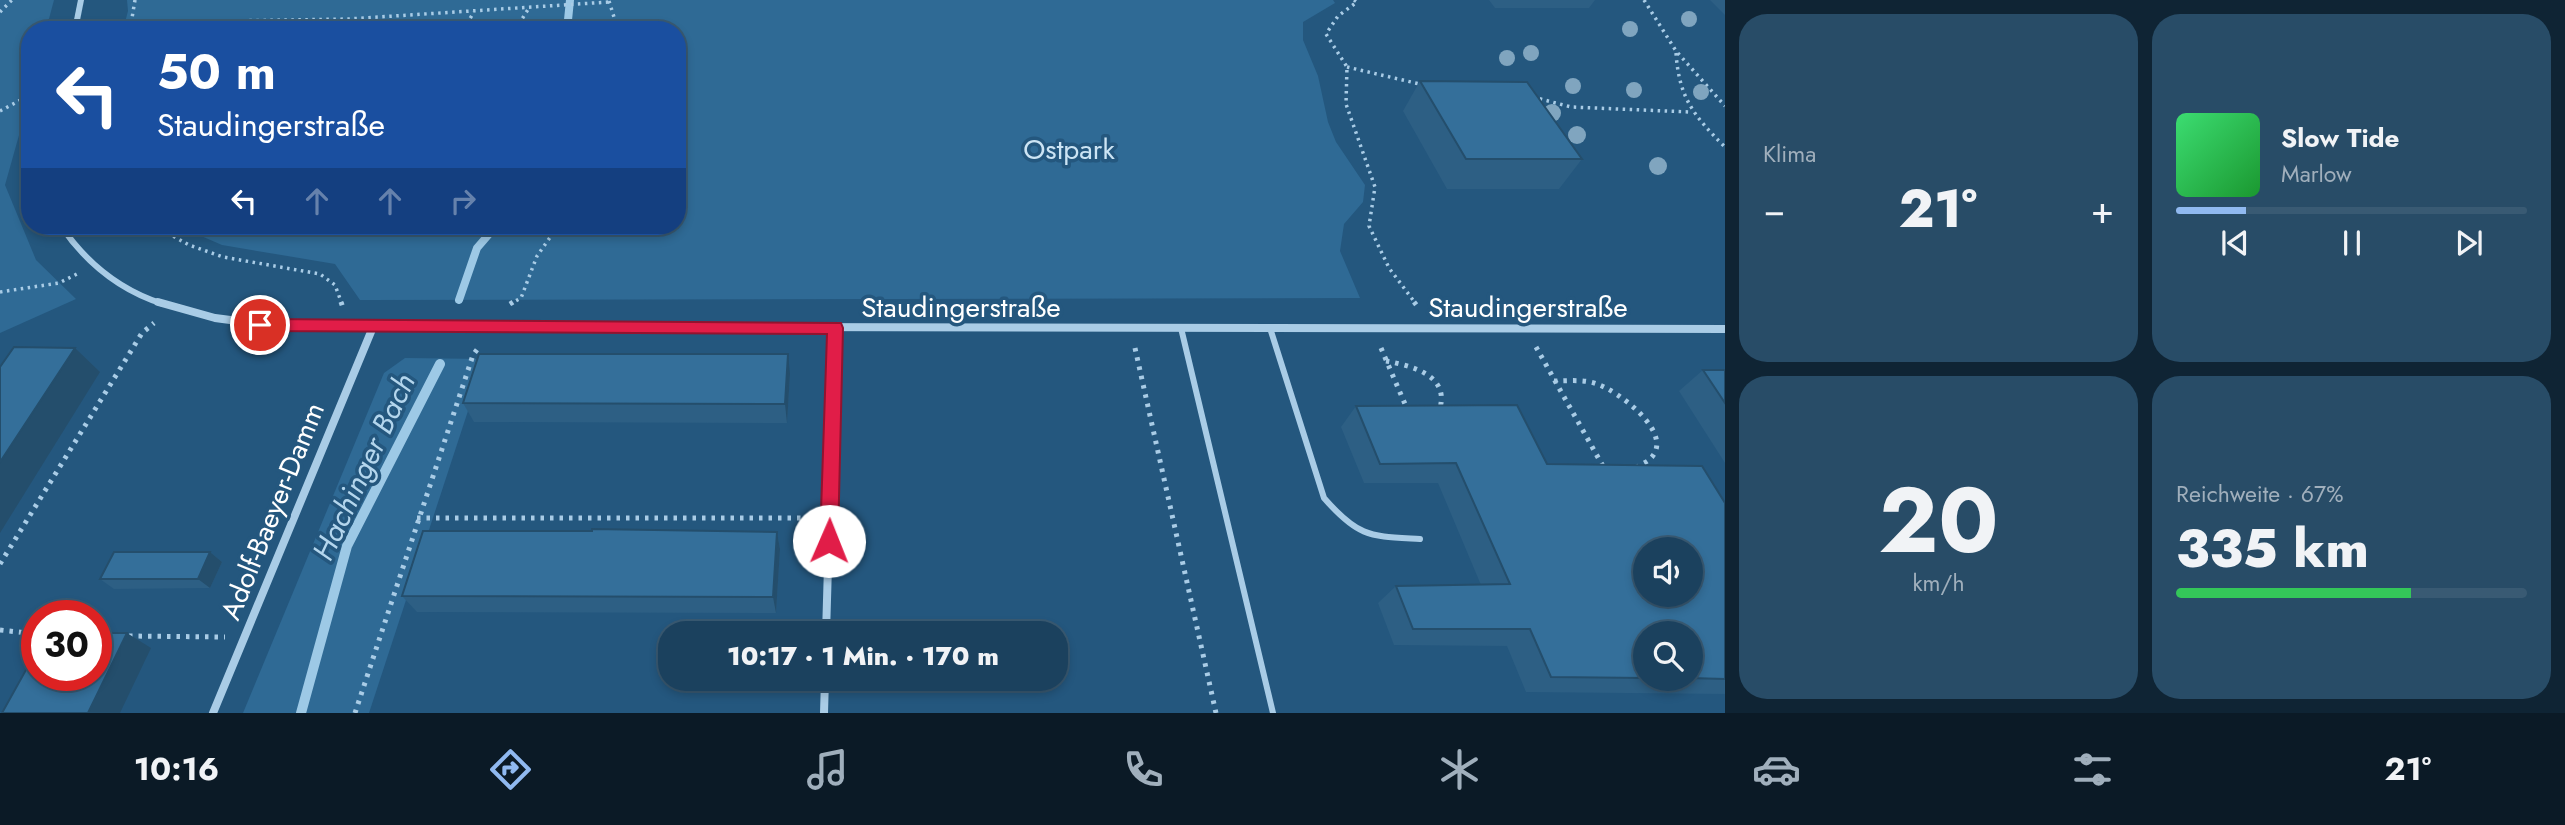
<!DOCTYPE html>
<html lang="de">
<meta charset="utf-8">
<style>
body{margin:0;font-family:Jost,sans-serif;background:#284c67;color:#f1f3f6;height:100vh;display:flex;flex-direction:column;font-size:26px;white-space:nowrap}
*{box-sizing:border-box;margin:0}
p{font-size:23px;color:#a0afbc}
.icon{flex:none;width:38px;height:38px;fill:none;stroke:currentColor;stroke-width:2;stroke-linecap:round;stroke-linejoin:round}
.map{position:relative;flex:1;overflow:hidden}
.drawer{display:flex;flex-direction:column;gap:14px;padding:14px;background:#0f2434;width:840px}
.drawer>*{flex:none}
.guide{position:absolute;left:21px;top:21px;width:665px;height:214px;border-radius:28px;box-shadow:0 4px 10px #0003,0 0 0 2px #395a73;background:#1a4fa0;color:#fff;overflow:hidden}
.controls{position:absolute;left:1633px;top:537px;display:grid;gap:14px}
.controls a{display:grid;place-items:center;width:70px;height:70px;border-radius:50%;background:#1b415e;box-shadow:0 4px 10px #0003,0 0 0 2px #395a73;font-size:35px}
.speed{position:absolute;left:21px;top:600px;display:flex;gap:14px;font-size:35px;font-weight:700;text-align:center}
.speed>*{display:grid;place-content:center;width:91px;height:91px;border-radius:50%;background:#1b415e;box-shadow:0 4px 10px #0003,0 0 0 2px #395a73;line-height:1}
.speed .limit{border:10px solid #d22;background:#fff;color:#111}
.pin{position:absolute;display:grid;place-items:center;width:60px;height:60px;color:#fff;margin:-30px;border:4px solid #fff;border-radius:50%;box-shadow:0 2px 7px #0007}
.me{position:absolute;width:77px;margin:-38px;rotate:1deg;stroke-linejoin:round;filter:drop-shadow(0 0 5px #0008)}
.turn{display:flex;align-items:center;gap:24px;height:147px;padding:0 21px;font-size:32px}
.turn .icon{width:91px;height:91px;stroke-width:2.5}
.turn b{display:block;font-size:49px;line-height:60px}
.lanes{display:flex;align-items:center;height:66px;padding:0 21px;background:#0003;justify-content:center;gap:35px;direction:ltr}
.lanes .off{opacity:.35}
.big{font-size:52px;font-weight:800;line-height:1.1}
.drawer .tile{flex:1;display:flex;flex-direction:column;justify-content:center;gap:10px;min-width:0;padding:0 24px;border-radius:28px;background:#284c67}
.drawer .dial{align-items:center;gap:0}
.dial b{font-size:91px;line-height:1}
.song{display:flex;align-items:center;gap:21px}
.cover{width:84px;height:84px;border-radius:10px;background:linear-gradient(135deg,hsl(140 70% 55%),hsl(130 70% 35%))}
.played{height:7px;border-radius:4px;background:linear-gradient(90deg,#90b9f0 20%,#395a73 20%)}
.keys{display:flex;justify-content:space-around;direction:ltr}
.heat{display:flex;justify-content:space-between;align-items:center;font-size:38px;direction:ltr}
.charge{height:10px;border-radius:5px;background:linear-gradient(90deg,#34c759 67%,#395a73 0)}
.drawer .tiles{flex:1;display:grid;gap:14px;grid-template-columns:repeat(2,1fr)}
.trip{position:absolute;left:658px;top:621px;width:410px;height:70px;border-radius:28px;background:#1b415e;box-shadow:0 4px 10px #0003,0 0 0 2px #395a73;font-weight:800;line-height:70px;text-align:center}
.dock{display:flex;height:112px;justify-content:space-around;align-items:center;background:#0b1a26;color:#a0afbc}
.dock .icon{width:49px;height:49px}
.dock .current{color:#90b9f0}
.dock b{font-size:32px;color:#f1f3f6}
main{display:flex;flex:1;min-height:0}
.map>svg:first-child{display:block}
</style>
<main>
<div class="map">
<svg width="1725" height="713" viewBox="0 0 1725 713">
<rect width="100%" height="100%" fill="#24577e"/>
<g fill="#2f6a95">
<polygon points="0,0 54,0 46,30 30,30 30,96 5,185 36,260 76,299 0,333"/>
<polygon points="127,0 1333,0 1335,3 1303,22 1303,40 1318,76 1328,122 1336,142 1365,185 1363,202 1344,224 1340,251 1360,298 360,300 335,264 222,245 178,226 677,226 677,30 123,30 128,11"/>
<polygon points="405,358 485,359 369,713 243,713 384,373"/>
</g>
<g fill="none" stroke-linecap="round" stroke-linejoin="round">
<g stroke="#9dc9e6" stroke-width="8">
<polyline points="567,30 570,0"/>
<polyline points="459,300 477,248 496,226"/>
</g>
<polyline stroke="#9dc9e6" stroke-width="10" points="301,713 347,546 440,364"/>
<g stroke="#a9cce6" stroke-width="3.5" stroke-dasharray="2.5 4.5" stroke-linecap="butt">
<polyline points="1354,0 1357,2 1338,16 1326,34 1347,67 1346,104 1375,187 1369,226 1389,268 1416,304"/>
<polyline points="1644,0 1676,51 1725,106"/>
<polyline points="609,1 618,30"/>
<polyline points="0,12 12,0"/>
<polyline points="130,30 135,0"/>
<polyline points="202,30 226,21 348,19 609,2"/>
<polyline points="463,30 474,12"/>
<polyline points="515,30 529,8"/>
<path d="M1676,53C1679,98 1694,116 1725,147"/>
<polyline points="1347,67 1424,85"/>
<polyline points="1533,97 1571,107 1690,112"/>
<polyline points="0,111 30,95"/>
<polyline points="155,226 189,245 223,257 320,274 335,285 342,304"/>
<polyline points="0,292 59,283 77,274"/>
<polyline points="510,304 521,298 537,256 558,226"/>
</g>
<g stroke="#a9cce6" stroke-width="5" stroke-dasharray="3.5 6" stroke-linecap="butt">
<polyline points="341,302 343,308"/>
<polyline points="1414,302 1418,307"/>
<polyline points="510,304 513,302"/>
<polyline points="1536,347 1604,468"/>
<polyline points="1135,348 1216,713"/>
<polyline points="1381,348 1408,411"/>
<path d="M1386,361C1412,366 1449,375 1440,408"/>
<path d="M1554,381C1568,381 1584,379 1597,384C1618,391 1675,433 1651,458C1648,462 1641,464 1637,467"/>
<polyline points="417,518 808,518"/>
<polyline points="0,564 142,333 154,323"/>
<polyline points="0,630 37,634"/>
<polyline points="129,636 225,637"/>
<polyline points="355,713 473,355 479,347"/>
</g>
<g stroke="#a9cce6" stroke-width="6">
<polyline points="1181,328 1273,713"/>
<path d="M1270,328L1324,498C1359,538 1370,536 1420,539"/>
</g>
<g stroke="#a9cce6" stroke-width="6">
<polyline points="75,30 81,0"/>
<path d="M61,226C87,264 119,290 163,304"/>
</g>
<g stroke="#a9cce6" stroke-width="8">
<polyline points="158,302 215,318 276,326 1725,329"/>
<polyline points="826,634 835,328"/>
<polyline points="213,713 373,327"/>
<polyline points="824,713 825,679"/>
</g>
</g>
<g fill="#80a5bf">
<circle cx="1689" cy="19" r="8"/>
<circle cx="1630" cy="29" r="8"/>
<circle cx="1531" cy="53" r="8"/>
<circle cx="1507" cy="58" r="8"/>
<circle cx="1573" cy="86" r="8"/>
<circle cx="1634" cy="90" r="8"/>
<circle cx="1701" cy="92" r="8"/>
<circle cx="1552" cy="113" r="9"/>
<circle cx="1577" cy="135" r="9"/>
<circle cx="1658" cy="166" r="9"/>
</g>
<g fill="#2d5f84" fill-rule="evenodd">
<polygon points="1489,0 1595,0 1589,8 1495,8"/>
<polygon points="1710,0 1725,0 1725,15"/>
<polygon points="1420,81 1582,159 1559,189 1447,189 1403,111"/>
<polygon points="1703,370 1725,370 1725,463 1679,391"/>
<polygon points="790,374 787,423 474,422 463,403"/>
<path d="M1356,406L1547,464L1725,503V694L1526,692L1507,646L1394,645L1378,603L1396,586L1481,585L1438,483H1364L1341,427ZM1645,634H1690V679H1645Z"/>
<polygon points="777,532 780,549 776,613 417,612 402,596"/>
<polygon points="210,552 222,562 210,588 114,589 100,579"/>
</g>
<g fill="#244e6c">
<polygon points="75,348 100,372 0,533 0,462"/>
<polygon points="788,354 790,374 787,423 785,404"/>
<polygon points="777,532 780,549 776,613 773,597"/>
<polygon points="210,552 222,562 210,588 198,579"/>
<polygon points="127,633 151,648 120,713 88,713"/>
</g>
<g fill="#346f9a" stroke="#244e6c" stroke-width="2" fill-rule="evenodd">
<polygon points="1420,81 1527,82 1582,159 1466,159"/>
<polygon points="14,347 75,348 0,462 0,367"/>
<polygon points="479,354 788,354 785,404 463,403"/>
<polygon points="1703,370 1725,370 1725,403"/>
<path d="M1517,405L1547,464L1702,466L1725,503V679L1690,678V634H1645V678L1551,677L1530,629H1413L1396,586L1510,584L1456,463L1380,464L1356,406ZM1645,550H1690V595H1645Z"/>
<polygon points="592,529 777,532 773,597 402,596 423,531 592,531"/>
<polygon points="114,552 210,552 198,579 100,579"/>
<polygon points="96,633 127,633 88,713 2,713 37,650 37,676 96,676"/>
</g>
<polygon fill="#e11d48" stroke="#92132f" stroke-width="2" points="260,319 841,323 843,328 838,541 835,547 829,550 822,547 820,541 827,334 260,331 252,325"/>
<g text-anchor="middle" stroke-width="7" stroke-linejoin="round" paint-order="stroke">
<g font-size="28" fill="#cce4f4" stroke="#24577e">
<text x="1069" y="159">Ostpark</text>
</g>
<g font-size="28" fill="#fff" stroke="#24577e">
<text x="961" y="317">Staudingerstraße</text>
<text x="1528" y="317">Staudingerstraße</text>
<text transform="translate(272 511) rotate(-68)" y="10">Adolf-Baeyer-Damm</text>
</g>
<g font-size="30" font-style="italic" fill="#b4d6ed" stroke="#24577e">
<text transform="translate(364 467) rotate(-65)" y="10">Hachinger Bach</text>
</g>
</g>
</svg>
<div class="controls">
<a><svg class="icon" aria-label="sound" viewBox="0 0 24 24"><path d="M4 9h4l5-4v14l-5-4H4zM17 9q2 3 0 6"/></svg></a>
<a><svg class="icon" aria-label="search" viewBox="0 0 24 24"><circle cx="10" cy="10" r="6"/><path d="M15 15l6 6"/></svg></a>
</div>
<div class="speed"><div class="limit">30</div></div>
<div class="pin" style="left:260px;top:325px;background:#d93025"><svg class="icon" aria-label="arrive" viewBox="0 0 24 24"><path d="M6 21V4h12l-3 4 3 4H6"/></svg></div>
<svg class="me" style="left:829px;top:541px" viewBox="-20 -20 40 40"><circle r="19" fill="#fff"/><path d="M0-13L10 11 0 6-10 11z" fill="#e11d48"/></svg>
<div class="trip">10:17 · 1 Min. · 170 m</div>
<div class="guide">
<div class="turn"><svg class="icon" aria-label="left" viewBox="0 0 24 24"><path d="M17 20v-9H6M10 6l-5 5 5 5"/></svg><div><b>50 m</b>Staudingerstraße</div></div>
<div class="lanes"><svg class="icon" aria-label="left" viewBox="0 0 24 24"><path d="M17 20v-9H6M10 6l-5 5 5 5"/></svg><svg class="icon off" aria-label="ahead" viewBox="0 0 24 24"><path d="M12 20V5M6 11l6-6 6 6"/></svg><svg class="icon off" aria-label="ahead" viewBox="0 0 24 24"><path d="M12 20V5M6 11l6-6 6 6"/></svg><svg class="icon off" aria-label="right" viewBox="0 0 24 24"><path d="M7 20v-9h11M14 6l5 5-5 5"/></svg></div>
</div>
</div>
<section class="drawer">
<div class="tiles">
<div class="tile"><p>Klima</p>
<div class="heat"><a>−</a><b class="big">21°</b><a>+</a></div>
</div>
<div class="tile">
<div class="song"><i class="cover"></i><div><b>Slow Tide</b><p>Marlow</p></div></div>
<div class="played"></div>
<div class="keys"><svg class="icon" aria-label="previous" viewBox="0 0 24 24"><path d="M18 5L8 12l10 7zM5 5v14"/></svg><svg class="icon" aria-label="pause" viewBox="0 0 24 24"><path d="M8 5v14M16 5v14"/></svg><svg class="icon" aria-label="next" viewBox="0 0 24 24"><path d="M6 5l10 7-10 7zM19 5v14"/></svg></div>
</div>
<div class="tile dial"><b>20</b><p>km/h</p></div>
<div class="tile"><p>Reichweite · 67%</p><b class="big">335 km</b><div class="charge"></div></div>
</div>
</section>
</main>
<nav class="dock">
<b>10:16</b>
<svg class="icon current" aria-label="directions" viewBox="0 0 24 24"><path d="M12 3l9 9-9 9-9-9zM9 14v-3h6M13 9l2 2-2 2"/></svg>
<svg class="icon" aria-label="music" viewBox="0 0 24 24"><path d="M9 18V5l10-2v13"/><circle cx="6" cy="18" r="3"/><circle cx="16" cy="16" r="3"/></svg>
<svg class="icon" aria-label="phone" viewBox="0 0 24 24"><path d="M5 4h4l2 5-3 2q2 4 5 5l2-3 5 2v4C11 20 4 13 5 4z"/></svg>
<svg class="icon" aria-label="climate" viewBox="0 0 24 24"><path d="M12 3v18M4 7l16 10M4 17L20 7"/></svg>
<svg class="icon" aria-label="car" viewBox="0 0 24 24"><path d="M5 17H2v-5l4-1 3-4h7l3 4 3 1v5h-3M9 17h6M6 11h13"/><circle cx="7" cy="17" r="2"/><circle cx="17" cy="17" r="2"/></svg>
<svg class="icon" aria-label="filters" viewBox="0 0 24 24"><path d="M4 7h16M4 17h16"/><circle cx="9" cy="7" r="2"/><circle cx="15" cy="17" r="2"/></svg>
<b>21°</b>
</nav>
